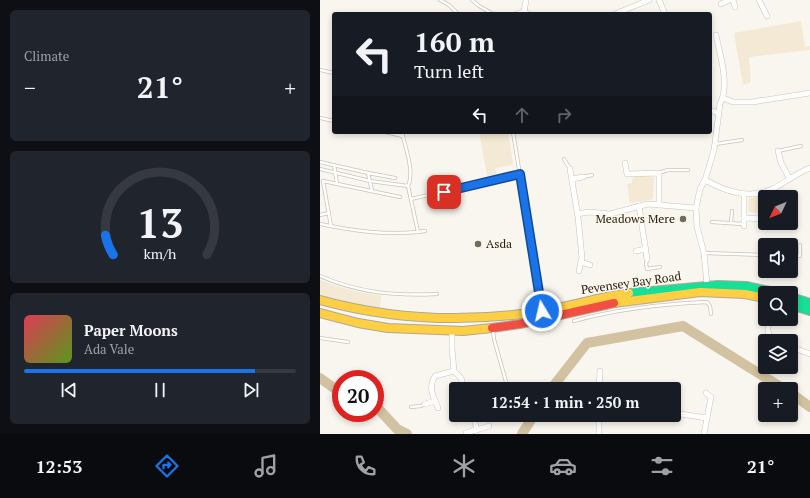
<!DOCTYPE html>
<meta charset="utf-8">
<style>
body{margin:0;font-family:"PT Serif",serif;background:#20242c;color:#f1f3f6;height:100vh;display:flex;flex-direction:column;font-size:15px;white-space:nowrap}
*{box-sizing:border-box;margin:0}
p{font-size:13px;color:#9ea1a6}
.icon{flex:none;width:22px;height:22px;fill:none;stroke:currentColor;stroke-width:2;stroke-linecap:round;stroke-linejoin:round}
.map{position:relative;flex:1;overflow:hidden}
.side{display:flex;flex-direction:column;gap:10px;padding:10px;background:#0d0f14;width:320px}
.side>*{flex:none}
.banner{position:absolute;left:12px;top:12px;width:380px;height:122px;border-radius:4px;box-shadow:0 2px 6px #0003;background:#171b24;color:#f1f3f6;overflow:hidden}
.needle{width:26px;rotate:227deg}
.tools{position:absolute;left:438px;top:190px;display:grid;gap:8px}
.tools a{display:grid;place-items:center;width:40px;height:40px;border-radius:4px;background:#171b24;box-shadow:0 2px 6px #0003;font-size:20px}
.speed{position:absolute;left:12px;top:370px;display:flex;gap:8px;font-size:20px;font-weight:700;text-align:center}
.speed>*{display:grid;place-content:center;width:52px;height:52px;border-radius:50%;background:#171b24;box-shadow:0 2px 6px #0003;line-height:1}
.speed .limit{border:6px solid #d22;background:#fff;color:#111}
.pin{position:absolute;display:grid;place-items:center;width:34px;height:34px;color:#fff;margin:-17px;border-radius:8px;box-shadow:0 2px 6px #0006}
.me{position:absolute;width:44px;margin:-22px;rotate:351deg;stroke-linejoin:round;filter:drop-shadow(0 0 3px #0008)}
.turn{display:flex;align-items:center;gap:14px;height:84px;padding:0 16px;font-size:18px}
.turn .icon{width:52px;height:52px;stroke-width:2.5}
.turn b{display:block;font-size:28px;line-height:34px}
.lanes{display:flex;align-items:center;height:38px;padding:0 16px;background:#0003;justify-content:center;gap:20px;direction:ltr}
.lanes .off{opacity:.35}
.big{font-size:30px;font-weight:700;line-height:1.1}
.side .tile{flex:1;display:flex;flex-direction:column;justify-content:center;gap:6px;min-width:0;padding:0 14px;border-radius:6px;background:#20242c}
.side .dial{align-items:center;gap:0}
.dial svg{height:104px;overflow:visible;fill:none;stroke:#363941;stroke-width:7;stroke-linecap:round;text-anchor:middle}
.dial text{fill:#f1f3f6;stroke:none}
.song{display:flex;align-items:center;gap:12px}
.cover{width:48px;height:48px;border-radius:6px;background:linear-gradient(135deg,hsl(350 70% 55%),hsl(90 70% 35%))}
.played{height:4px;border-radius:2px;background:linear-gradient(90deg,#1a73e8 85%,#363941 85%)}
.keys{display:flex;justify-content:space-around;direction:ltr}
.heat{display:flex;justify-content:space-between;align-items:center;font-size:22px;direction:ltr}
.trip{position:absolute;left:129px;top:382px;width:232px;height:40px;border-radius:4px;background:#171b24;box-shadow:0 2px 6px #0003;font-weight:700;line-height:40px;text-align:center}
.tabs{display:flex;height:64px;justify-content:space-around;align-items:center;background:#090b0e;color:#9ea1a6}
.tabs .icon{width:28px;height:28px}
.tabs .on{color:#1a73e8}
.tabs b{font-size:18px;color:#f1f3f6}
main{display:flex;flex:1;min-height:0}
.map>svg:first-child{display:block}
</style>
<main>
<section class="side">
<div class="tile"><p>Climate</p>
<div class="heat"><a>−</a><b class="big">21°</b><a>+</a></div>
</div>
<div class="tile dial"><svg viewBox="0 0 100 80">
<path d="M14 69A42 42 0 1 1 86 69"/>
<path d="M14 69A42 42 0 0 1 8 54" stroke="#1a73e8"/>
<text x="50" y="56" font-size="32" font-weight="700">13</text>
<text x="50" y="72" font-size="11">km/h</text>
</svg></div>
<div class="tile">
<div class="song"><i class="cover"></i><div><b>Paper Moons</b><p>Ada Vale</p></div></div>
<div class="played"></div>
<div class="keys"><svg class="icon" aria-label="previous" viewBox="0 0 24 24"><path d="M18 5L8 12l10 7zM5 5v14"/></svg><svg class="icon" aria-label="pause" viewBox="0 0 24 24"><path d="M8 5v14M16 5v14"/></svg><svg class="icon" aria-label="next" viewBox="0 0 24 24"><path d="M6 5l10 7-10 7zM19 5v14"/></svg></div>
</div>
</section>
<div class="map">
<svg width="490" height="434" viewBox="0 0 490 434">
<rect width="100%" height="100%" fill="#f9f6ef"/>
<g fill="#f3e9d4">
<polygon points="481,21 485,47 490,46 490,50 429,57 431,82 423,85 414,33"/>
<polygon points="159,132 188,132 193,163 192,165 175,168 177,175 169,176 167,175"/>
<polygon points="314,176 332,177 334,178 333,197 331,200 310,203 309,202 309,198 307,184 312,183 312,179"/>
<polygon points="445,197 445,213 433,213 428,211 429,198"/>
<path d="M0,280C20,287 39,294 61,295L60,307L50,309L0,297Z"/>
</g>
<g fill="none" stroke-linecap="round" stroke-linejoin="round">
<g stroke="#d2c2a1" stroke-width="10">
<polyline points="0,378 21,393"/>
<polyline points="231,389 267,343 363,326 464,389"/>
<polyline points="471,393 490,407"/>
<polyline points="55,405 77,429 87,434"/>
<polyline points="202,434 214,415"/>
</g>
<g stroke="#c8c4bb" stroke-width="4">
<g id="lane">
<polyline points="120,0 129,5 138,14"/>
<polyline points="152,0 159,6 173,14"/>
<polyline points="0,70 14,73"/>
<polyline points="0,118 14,121"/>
<polyline points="65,132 83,136"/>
<polyline points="193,132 222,309"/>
<polyline points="395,144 422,140"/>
<polyline points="458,151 481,146"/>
<polyline points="244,159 250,169"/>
<polyline points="0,162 48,173 75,178"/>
<polyline points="14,165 17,184"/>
<polyline points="0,169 50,181 88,186"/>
<polyline points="48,173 52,191"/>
<polyline points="339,173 348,170 368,170"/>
<polyline points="263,177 272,175"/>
<polyline points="461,197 461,196"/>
<polyline points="91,199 200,174"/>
<polyline points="0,215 9,213"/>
<polyline points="392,222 423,224"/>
<polyline points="411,223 412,211"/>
<path d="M0,224C34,231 63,235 98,232L88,186C95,171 85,148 82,132"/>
<polyline points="11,226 3,181 80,197"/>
<polyline points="98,232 105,231"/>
<polyline points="384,253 445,255"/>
<polyline points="471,256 480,256 480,245"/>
<polyline points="327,260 326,264 327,269 340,267"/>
<path d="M0,276C39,293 75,296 117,294"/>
<path d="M254,321C297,309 342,304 387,302L390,306L391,314"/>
<polyline points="173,330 174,339 188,389"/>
<polyline points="0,338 28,342"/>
<polyline points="91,407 101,406 105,404"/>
</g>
</g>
<g stroke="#c8c4bb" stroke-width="6">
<g id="street">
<polyline points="339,0 345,14"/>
<polyline points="413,0 415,7"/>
<polyline points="439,0 447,16"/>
<polyline points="401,4 409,0"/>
<polyline points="204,12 206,0"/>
<polyline points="197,14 204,12 209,14"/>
<polyline points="295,14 329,0"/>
<polyline points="403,98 413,102 432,102 490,93"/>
<polyline points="390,110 398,113"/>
<polyline points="458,151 461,163 470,179"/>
<polyline points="305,163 307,174 339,173 339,205"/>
<polyline points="250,169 258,217 262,258 259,271"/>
<polyline points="252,179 263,177"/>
<path d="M385,180C405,191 429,200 452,189C465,183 476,173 490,168"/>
<polyline points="424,194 424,226"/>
<polyline points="319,206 327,259"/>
<polyline points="257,214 269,212 290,214 328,204 376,208"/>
<polyline points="424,218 445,219"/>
<polyline points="316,251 326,249"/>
<polyline points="261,262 270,265"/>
<path d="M387,285L384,253L377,227L376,208L380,189L385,180L394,150L400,104C410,85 400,55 396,35"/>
<path d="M450,319C447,328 446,336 456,341"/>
<polyline points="132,331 132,349 134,371 141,378 144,389"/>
<polyline points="471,347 490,354"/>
<polyline points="279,389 280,371"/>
<polyline points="105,404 115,401"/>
<path d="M118,408C113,396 108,388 115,376L134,371"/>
<polyline points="354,413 387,418"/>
<polyline points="153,415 157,430"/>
<polyline points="146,433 169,426"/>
<polyline points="279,434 279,415"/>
<polyline points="384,434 391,397 386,393"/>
</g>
</g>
<g stroke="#afa899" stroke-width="10">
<g id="fast">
<polyline points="309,293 398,285 426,286 459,293"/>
<polyline points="471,297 490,303"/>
<polyline points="471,305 490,311"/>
</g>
</g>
<g stroke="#afa899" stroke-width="10">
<g id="slow">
<path d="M0,300C73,320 148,323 223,311C252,306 280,297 309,293"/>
<polyline points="294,303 380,292 425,294 445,298"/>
<polyline points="0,313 38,323 68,328 143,331 172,328"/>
</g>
</g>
<g stroke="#afa899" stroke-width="10">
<polyline id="jam" points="172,328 200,324 294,303"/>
</g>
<use href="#lane" stroke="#fefefd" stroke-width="2.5"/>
<use href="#street" stroke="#fefefd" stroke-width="5"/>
<use href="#fast" stroke="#16e098" stroke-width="8"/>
<use href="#slow" stroke="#ffcf43" stroke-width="8"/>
<use href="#jam" stroke="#f24e42" stroke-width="8"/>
</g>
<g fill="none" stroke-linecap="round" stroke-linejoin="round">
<g stroke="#114b97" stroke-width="10">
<polyline id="route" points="124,192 200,174 222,311"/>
</g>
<use href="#route" stroke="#1a73e8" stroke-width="7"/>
</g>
<g fill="#6f6b61" stroke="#fdf7eb" stroke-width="1.5">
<circle cx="363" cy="219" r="4"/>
<circle cx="158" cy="244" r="4"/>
</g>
<g text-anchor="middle" stroke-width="3" stroke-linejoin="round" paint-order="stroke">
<g font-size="12" fill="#252015" stroke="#fdf7eb" text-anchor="end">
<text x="355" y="223">Meadows Mere</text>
<text x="166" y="248" text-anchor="start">Asda</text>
</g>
<g font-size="12" fill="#252015" stroke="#fdf7eb">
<text transform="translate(311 283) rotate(-8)" y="4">Pevensey Bay Road</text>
</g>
</g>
</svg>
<div class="tools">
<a><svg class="needle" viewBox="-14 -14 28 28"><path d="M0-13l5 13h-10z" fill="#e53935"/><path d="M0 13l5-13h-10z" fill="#9ea1a6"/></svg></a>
<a><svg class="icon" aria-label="sound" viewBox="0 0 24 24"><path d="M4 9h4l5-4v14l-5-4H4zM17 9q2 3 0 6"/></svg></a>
<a><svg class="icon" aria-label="search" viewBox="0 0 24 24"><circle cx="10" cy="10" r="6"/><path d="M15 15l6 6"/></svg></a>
<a><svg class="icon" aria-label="layers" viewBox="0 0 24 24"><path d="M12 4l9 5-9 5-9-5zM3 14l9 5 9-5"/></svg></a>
<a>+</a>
</div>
<div class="speed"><div class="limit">20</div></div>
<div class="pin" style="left:124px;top:192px;background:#d93025"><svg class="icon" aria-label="arrive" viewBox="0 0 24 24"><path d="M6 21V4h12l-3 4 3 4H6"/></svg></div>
<svg class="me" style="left:222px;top:311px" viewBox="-20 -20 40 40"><circle r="17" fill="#1a73e8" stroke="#fff" stroke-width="3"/><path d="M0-11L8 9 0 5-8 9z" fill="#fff"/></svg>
<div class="trip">12:54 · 1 min · 250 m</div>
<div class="banner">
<div class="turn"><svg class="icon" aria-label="left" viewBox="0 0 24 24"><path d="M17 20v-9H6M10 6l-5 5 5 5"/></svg><div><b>160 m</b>Turn left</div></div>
<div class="lanes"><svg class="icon" aria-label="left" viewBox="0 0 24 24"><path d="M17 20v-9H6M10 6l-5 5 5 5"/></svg><svg class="icon off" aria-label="ahead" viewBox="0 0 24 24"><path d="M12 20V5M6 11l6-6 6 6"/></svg><svg class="icon off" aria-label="right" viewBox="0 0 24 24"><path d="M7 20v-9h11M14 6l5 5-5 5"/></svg></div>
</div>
</div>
</main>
<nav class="tabs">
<b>12:53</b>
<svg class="icon on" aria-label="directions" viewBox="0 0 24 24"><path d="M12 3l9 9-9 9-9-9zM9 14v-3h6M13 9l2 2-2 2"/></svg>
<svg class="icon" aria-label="music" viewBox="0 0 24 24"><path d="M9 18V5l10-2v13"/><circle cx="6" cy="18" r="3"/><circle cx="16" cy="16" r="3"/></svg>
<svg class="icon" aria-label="phone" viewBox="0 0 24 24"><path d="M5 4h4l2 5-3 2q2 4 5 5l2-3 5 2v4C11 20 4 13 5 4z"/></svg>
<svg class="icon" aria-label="climate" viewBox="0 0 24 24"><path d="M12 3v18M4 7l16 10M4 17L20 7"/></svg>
<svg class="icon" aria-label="car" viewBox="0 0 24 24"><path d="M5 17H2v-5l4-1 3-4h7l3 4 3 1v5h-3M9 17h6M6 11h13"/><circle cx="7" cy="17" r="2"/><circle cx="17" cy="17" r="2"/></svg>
<svg class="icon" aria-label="filters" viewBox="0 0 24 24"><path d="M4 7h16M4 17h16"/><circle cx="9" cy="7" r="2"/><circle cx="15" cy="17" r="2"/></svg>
<b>21°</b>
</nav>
